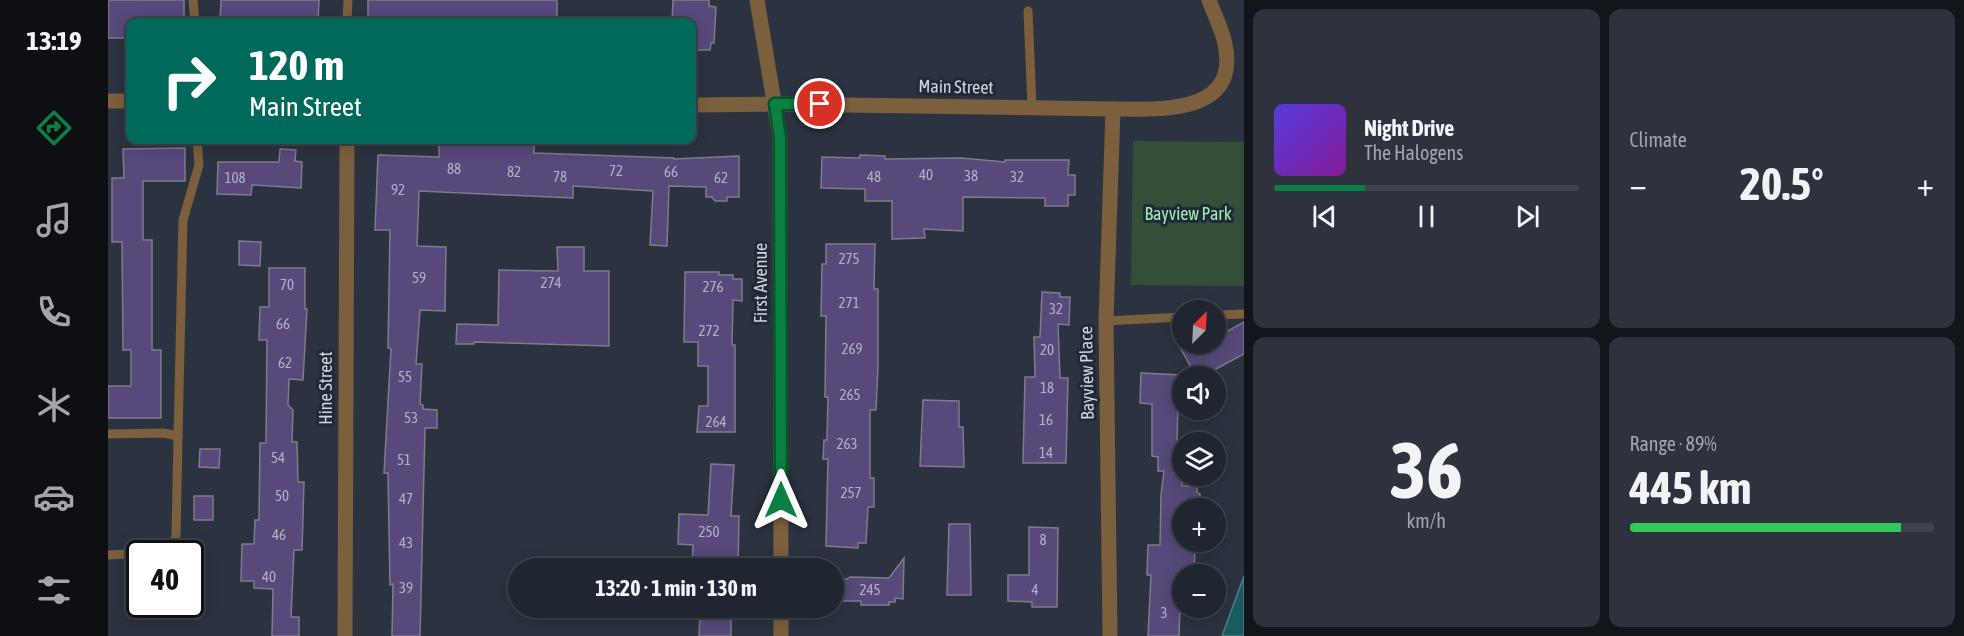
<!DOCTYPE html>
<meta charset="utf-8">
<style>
body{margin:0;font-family:"Asap Condensed",sans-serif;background:#2d323c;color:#f1f3f6;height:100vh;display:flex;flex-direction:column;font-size:22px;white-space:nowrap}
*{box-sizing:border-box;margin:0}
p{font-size:20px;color:#a2a5ab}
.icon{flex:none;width:33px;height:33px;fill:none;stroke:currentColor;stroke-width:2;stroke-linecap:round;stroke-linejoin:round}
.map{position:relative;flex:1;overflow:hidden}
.sheet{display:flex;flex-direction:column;gap:9px;padding:9px;background:#12151a;width:720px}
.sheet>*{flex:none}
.banner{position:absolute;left:18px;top:18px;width:570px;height:126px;border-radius:12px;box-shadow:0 3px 15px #0003,0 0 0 2px #3d434c;background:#00695c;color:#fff;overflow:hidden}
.needle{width:39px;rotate:24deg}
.tools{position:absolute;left:1064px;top:300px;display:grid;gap:12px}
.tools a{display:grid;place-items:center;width:54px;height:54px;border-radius:50%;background:#202630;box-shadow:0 3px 15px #0003,0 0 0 2px #3d434c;font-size:30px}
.speed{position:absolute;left:18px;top:540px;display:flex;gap:12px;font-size:30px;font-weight:700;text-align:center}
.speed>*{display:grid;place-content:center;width:78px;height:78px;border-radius:50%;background:#202630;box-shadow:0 3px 15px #0003,0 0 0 2px #3d434c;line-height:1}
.speed .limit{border:3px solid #111;border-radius:9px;background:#fff;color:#111}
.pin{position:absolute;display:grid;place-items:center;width:51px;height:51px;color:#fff;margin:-26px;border:3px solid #fff;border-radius:50%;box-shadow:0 2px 6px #0007}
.me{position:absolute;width:66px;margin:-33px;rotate:0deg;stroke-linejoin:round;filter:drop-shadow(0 0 4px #0008)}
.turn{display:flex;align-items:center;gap:21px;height:126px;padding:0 24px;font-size:27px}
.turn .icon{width:78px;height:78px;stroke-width:2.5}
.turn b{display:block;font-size:42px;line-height:51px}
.big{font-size:45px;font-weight:700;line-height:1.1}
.sheet .card{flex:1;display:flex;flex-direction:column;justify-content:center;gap:9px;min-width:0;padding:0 21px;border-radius:12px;background:#2d323c}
.sheet .dial{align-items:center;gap:0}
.dial b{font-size:78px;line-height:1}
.song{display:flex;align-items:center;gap:18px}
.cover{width:72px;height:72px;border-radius:9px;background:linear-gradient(135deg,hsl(250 70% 55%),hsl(290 70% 35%))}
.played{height:6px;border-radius:3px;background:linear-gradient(90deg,#0b8043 30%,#3d434c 30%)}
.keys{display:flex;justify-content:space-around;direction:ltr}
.heat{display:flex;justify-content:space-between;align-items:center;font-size:33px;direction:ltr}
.charge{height:9px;border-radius:4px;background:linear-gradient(90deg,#34c759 89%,#3d434c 0)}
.sheet .tiles{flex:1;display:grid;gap:9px;grid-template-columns:repeat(2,1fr)}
.trip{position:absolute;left:400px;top:558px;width:336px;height:60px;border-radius:30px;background:#202630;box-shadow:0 3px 15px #0003,0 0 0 2px #3d434c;font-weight:700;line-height:60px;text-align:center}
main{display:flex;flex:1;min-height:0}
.tabs{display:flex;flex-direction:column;width:108px;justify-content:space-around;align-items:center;background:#0d0f13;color:#a2a5ab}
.tabs .icon{width:42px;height:42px}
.tabs .selected{color:#0b8043}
.tabs b{font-size:27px;color:#f1f3f6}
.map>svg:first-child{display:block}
</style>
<main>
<nav class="tabs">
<b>13:19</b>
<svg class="icon selected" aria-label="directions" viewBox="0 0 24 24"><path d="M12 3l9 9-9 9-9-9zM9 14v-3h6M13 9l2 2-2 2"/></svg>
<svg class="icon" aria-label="music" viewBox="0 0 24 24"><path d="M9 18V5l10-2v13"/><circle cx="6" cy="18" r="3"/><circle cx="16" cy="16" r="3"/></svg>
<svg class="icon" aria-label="phone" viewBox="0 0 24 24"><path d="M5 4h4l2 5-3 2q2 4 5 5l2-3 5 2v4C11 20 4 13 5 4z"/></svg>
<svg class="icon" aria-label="climate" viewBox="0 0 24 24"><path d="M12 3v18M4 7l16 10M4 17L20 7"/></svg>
<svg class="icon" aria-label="car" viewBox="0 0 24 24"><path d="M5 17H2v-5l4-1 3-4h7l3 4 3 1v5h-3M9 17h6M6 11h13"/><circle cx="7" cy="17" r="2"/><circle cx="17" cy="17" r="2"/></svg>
<svg class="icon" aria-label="filters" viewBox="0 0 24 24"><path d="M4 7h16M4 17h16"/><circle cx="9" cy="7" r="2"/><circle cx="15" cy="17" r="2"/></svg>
</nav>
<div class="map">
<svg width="1136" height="636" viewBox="0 0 1136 636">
<rect width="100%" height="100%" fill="#2b3340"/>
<polygon fill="#334f3a" points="1025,141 1136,142 1136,286 1023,285"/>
<polygon fill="#1a5b60" stroke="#507f86" stroke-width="1.5" points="1136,576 1136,636 1114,636"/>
<g fill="#57497a" stroke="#7f7b8c" stroke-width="1.5">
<polygon points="0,0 76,0 76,22 22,22 22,38 0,38"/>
<polygon points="113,0 211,0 210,22 112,22"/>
<rect x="260" y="0" width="189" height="22"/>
<polygon points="565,0 601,0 601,6 608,7 606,43 603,43 602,50 584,50 584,22 564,22"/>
<polygon points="331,142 426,145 426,153 566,158 566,159 631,156 631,197 619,197 619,201 607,201 604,197 598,197 598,187 561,186 559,246 542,245 545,191 465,186 465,198 311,191 309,246 338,247 337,311 312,310 308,364 314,364 312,404 315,405 315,409 329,410 329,428 317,428 312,636 284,636 285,584 282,585 280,473 276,473 283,349 280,348 282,230 267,230 270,155 331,157"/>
<polygon points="77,148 77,181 35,181 35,240 44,240 44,350 53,350 53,418 0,418 0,386 23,386 23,350 15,350 14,242 4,242 4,178 16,178 15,149"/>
<polygon points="172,149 188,150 187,161 194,162 193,188 144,185 143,195 109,194 110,162 171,162"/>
<polygon points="752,155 777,156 777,159 853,158 897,162 897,160 961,160 960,175 967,175 967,195 960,195 960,206 937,206 937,198 855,197 855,231 816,229 817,238 784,239 784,201 757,201 757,189 713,188 714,157 752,158"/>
<polygon points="131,241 153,242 152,266 131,265"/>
<polygon points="718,244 767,244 766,289 770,289 770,367 768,410 762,410 762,478 766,478 766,507 760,507 758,543 750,543 750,548 718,546 720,459 715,459 716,440 719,440 720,397 717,397 718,316 713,316 714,264 718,264"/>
<polygon points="449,247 476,247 476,271 501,271 501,346 366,342 366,344 348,344 349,324 390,325 391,270 450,271"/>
<polygon points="161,268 197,268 197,309 199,309 195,380 181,379 180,405 185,410 184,442 189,442 190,482 196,482 194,550 186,550 183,617 191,617 191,636 164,636 165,589 146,588 146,581 133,581 134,544 146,544 147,520 151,520 152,443 158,443 159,340 151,340 152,307 161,307"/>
<polygon points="577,272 611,272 611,275 625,275 625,279 634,279 634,301 625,300 624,345 627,345 627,432 589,432 591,406 600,406 600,366 590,366 590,342 576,342"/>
<polygon points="934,292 952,293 952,297 962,297 961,325 950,324 952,378 960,378 958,463 915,463 917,377 927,377 926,337 932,337"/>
<polygon points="1136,322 1136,354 1095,376 1088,376 1070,344 1107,344 1107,338"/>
<polygon points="1033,373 1074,375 1074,404 1070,404 1069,442 1074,442 1074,486 1089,486 1089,492 1092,494 1092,508 1074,508 1074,546 1087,547 1086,574 1073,576 1071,636 1040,636 1043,575 1039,575 1040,545 1052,545 1053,495 1056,471 1050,471 1050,457 1044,456 1044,404 1032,403"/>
<polygon points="815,400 851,401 851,427 855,427 856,467 812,466"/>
<polygon points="92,449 112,449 111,468 91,467"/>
<polygon points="603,464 626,465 623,516 631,516 630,568 584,568 585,545 570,544 571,514 600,515"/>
<rect x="86" y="496" width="19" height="24"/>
<polygon points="841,524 862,524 863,595 839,595"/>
<polygon points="921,527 950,528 949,607 924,607 924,602 900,601 900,575 921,575"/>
<polygon points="796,558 795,599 787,598 787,602 781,602 781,605 753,605 753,601 727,601 727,579 739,579 742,577 781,578"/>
<polygon points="592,614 610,614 610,618 623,618 623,636 591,636"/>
</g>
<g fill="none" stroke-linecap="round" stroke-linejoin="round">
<g stroke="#7c5f3c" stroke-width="9">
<polyline points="85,0 87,22"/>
<polyline points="920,11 924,108"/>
<polyline points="239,22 240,0"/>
<polyline points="1107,315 1136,314"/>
<polyline points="998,321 1074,317"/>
<polyline points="0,434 55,433 70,436 68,537 59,552 0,555"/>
<polyline points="70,436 75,220 91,165 89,140"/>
</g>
<g stroke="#7c5f3c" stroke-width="15">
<path d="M667,104L1005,109C1050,109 1132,116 1117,44C1114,29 1106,14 1101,0"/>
<polyline points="237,636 239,140"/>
<polyline points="1002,636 998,321 1005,109"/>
</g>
<g stroke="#7c5f3c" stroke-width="15">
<polyline points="649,0 672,138 673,568"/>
<polyline points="0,101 22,101"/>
<polyline points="584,105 667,104"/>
<polyline points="673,608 673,636"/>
</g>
</g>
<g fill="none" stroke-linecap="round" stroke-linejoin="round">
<g stroke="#07532c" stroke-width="15">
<polyline id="route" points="673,500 672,138 667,104 712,104"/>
</g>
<use href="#route" stroke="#0b8043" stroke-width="10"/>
</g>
<g text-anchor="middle" stroke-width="6" stroke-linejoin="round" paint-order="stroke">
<g font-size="15" fill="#b1b1c4">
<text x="346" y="174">88</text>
<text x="508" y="176">72</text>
<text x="406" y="177">82</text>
<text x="563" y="177">66</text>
<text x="818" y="180">40</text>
<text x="863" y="181">38</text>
<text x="452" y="182">78</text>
<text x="766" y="182">48</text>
<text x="909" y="182">32</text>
<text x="127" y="183">108</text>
<text x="613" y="183">62</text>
<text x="290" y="195">92</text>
<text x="741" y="264">275</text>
<text x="311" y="283">59</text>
<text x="443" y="288">274</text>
<text x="179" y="290">70</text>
<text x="605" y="292">276</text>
<text x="741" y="308">271</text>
<text x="948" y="314">32</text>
<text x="175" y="329">66</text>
<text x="601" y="336">272</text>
<text x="744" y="354">269</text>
<text x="939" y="355">20</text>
<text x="177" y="368">62</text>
<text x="297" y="382">55</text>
<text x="939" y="393">18</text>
<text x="742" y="400">265</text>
<text x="303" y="423">53</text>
<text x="938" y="425">16</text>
<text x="608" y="427">264</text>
<text x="739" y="449">263</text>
<text x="938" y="458">14</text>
<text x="170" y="463">54</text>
<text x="296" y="465">51</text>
<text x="743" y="498">257</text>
<text x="174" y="501">50</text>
<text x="298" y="504">47</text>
<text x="601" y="537">250</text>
<text x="171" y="540">46</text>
<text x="935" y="545">8</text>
<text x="298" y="548">43</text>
<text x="161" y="582">40</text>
<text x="298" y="593">39</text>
<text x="762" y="595">245</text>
<text x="927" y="595">4</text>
<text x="1056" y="618">3</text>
</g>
<g font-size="18" fill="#cfd4dd" stroke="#212936">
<text transform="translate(848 87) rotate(1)" y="6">Main Street</text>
<text transform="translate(653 283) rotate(-90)" y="6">First Avenue</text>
<text transform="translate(979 373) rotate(-91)" y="6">Bayview Place</text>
<text transform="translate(218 388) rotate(-90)" y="6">Hine Street</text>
</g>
<g font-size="18" fill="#9eecb3" stroke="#212936">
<text x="1080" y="220">Bayview Park</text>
</g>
</g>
</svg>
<div class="tools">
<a><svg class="needle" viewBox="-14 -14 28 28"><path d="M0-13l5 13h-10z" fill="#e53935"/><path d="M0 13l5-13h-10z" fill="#a2a5ab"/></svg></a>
<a><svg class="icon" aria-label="sound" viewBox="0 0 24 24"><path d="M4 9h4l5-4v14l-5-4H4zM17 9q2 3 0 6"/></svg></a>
<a><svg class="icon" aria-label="layers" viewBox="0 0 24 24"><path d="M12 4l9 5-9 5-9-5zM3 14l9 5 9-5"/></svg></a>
<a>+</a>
<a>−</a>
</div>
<div class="speed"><div class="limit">40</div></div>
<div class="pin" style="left:712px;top:104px;background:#d93025"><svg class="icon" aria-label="arrive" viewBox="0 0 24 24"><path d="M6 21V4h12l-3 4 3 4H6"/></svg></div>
<svg class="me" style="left:673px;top:500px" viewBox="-20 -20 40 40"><path d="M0-17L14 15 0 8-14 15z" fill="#0b8043" stroke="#fff" stroke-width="4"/></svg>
<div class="trip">13:20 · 1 min · 130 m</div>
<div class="banner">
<div class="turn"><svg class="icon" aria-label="right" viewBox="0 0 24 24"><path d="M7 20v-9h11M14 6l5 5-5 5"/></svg><div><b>120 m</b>Main Street</div></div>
</div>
</div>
<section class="sheet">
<div class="tiles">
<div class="card">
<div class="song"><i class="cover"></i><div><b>Night Drive</b><p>The Halogens</p></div></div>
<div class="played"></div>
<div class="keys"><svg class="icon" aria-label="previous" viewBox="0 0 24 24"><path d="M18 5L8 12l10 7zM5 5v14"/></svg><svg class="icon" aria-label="pause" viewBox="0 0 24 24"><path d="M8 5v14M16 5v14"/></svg><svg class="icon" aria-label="next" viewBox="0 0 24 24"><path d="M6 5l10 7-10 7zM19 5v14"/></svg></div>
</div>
<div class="card"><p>Climate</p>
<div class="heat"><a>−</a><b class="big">20.5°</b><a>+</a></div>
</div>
<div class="card dial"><b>36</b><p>km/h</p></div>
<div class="card"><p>Range · 89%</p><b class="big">445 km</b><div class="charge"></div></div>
</div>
</section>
</main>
